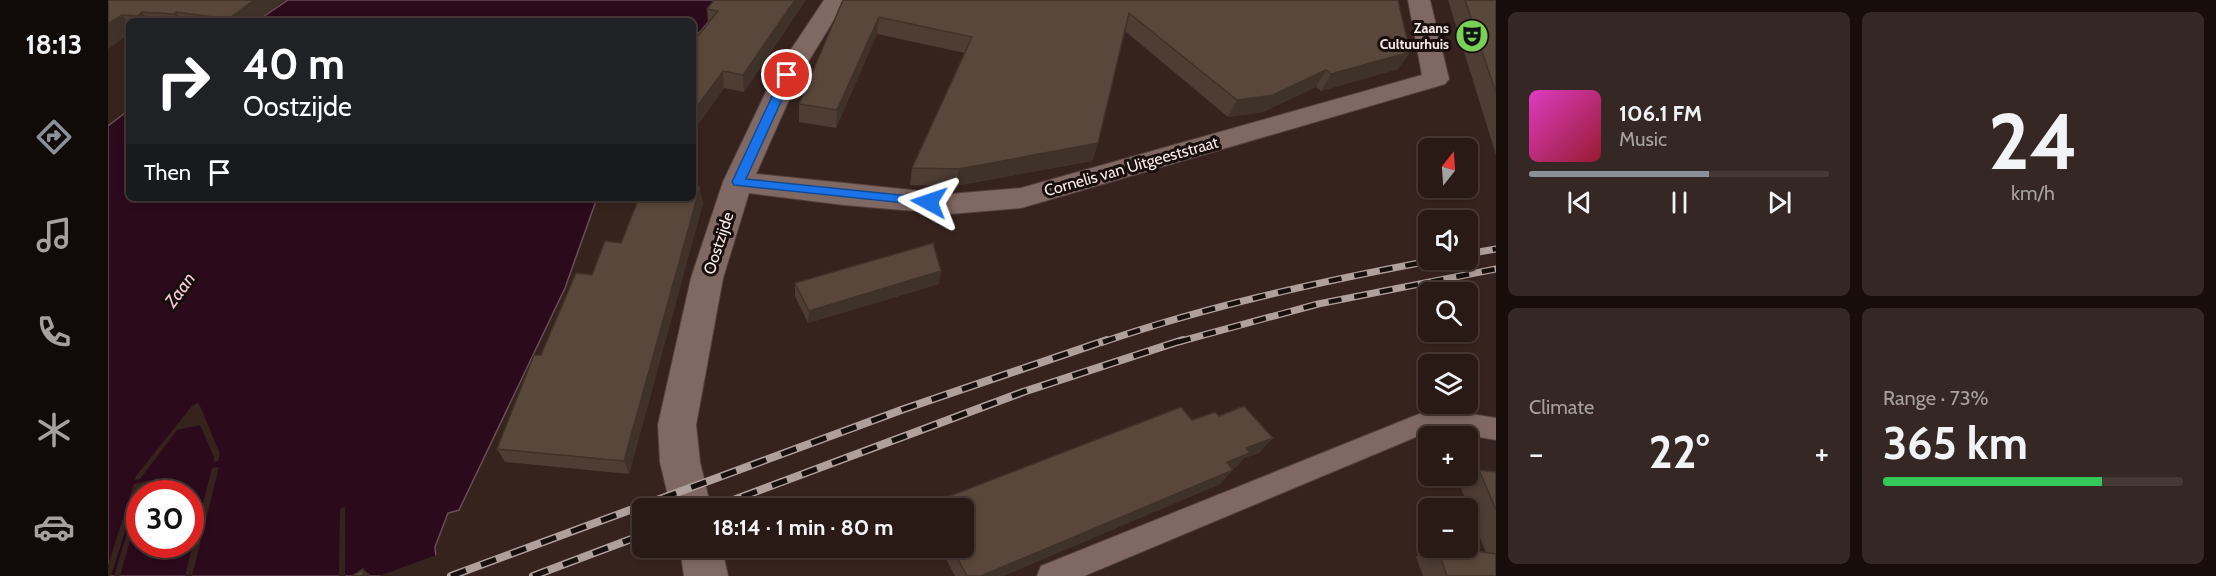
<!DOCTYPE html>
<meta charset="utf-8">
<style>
body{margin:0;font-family:Cabin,sans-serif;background:#352723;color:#f1f3f6;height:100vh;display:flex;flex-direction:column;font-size:22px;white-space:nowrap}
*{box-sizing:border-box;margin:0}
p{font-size:20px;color:#a5a1a1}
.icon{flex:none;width:33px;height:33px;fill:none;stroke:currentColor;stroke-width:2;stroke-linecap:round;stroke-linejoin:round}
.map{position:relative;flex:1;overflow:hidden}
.panel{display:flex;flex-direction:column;gap:12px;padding:12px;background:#170e0c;width:720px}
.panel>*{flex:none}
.top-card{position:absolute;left:18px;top:18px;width:570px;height:183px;border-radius:9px;box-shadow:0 3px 9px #0003,0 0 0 2px #453835;background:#202124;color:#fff;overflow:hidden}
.needle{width:39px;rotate:17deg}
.fabs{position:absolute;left:1310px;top:138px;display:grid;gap:12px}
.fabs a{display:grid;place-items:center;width:60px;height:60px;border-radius:9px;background:#291a16;box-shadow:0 3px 9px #0003,0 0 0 2px #453835;font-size:30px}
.speed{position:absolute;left:18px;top:480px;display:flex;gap:12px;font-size:30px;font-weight:700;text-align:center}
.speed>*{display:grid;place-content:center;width:78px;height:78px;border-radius:50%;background:#291a16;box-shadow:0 3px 9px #0003,0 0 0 2px #453835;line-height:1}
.speed .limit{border:9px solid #d22;background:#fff;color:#111}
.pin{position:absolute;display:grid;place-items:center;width:51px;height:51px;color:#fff;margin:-26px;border:3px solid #fff;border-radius:50%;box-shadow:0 2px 6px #0007}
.me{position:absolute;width:66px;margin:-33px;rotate:275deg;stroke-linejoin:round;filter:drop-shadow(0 0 4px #0008)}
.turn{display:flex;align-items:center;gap:21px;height:126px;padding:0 18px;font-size:27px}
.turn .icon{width:78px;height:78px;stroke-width:2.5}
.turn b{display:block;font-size:42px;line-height:51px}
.then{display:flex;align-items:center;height:57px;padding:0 18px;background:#0003;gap:12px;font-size:22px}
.big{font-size:45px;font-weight:700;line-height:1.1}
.panel .tile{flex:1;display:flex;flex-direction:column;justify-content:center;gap:9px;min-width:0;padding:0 21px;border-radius:9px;background:#352723}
.panel .dial{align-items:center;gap:0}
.dial b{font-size:78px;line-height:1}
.song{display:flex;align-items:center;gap:18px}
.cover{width:72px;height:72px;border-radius:9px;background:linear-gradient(135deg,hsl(310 70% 55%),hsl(350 70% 35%))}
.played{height:6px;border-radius:3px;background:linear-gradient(90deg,#8c9099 60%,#453835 60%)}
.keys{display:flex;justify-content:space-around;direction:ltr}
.heat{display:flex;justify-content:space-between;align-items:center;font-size:33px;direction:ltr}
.charge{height:9px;border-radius:4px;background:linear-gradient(90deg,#34c759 73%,#453835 0)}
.panel .tiles{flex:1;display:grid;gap:12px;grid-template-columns:repeat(2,1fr)}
.trip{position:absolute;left:524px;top:498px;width:342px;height:60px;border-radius:9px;background:#291a16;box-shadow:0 3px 9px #0003,0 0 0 2px #453835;font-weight:700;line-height:60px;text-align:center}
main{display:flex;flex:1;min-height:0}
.tabs{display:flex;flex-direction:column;width:108px;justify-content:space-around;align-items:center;background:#100a09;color:#a5a1a1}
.tabs .icon{width:42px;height:42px}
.tabs .current{color:#8c9099}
.tabs b{font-size:27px;color:#f1f3f6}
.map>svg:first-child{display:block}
</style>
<main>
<nav class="tabs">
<b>18:13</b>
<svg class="icon current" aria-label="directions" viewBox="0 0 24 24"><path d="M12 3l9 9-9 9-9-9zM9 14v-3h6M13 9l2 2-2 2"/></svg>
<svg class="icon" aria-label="music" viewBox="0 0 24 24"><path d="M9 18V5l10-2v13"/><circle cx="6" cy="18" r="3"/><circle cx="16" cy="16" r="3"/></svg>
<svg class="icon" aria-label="phone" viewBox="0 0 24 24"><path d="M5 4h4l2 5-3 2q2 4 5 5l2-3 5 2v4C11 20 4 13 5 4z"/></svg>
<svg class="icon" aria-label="climate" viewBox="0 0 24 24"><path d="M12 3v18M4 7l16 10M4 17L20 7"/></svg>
<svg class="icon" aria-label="car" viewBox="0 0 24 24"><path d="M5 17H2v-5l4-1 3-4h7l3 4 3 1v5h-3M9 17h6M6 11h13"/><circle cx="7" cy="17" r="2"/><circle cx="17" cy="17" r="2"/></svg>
</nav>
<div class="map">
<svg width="1388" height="576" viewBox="0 0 1388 576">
<rect width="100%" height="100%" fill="#37231e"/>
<g fill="#2b0a1c" stroke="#694e5a" stroke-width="1.5" fill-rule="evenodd">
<polygon points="180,0 619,0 585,40 585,21 149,21"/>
<path d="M21,110V198H489L457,288L351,510L340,513L327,547L330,576H0V126ZM32,494H82V544H32Z"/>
</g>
<g fill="#37231e">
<polygon points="89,403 92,406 112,454 110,461 106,462 106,457 92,425 69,430 32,479 27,480 28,476 84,406"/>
<polygon points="111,467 84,576 77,576 104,468"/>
<polygon points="40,481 36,493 32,494 34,486 31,487 3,576 0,576 0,565 26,484"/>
<polygon points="31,494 31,509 12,576 6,576"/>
<polygon points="237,507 237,576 231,576 232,509"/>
<polygon points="331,554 333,576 271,576"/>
</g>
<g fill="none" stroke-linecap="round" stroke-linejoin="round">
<g stroke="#53413e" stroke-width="2">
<polygon id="service" points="1326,408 1388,418 1388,440 1327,429 976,576 929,576 933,566"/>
</g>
<g stroke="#53413e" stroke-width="2">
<g id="minor">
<polygon points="716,0 738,0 692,75 648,174 842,194 913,188 1314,75 1300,0 1322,0 1341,79 1337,84 913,208 842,214 736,205 641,193 615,278 588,425 592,462 603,508 563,508 552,462 550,425 583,278 615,182 666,75"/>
<polygon points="572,548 614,548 620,576 576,576"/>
</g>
</g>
<use href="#service" fill="#816963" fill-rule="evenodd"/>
<use href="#minor" fill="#816963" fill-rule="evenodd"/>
<g stroke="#b0a09c" stroke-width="7">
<g id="rail-far1">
<polyline points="1359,254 1388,249"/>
<path d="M995,342C1103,305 1215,281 1327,260"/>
<polyline points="1070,342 1210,304 1388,269"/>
</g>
</g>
<g stroke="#b0a09c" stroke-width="8">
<g id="rail">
<polyline points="604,508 915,392 1075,340"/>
<polyline points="343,576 796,409 999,340"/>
<polyline points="425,576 534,535"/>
</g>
</g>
<use href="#rail-far1" stroke="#180f0d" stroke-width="4.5" stroke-dasharray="13" stroke-linecap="butt"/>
<use href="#rail" stroke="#180f0d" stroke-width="5" stroke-dasharray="16" stroke-linecap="butt"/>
</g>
<g fill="#4d3d33">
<polygon points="0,0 176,0 148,21 21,21 21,34 0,49"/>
<polygon points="606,0 698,0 636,92 616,88 585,132 585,42 600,23 599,9"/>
<polygon points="735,0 1290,0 1302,52 1290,69 1213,91 1208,87 1155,112 1120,117 1017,31 990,143 984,161 847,186 802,185 804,168 857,53 769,34 728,128 691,122 691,104"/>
<polygon points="1340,0 1388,0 1388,155"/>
<polygon points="595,203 521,474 397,462 389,449 433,355 484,275"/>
<polygon points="687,283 831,284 700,323 687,296"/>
<polygon points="1111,416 1165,438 1151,453 1136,458 1128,467 1124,469 1112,484 895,576 847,576 832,548 855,548 855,508 820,508 821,504 1084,420"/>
<polygon points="1371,470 1388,472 1388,576 1315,576 1308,557 1323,548 1347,548 1378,553 1351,483"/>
</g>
<g fill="#3f3229">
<polygon points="146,0 176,0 148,21 121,21 120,19"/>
<polygon points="687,0 698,0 636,92 635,75"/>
<polygon points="34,12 41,21 34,21 30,16"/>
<polygon points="68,12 74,21 70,21 66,14"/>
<polygon points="14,15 21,24 21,34 0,49 0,24"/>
<polygon points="771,17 769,34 728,128 729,110"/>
<polygon points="1302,52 1290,69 1213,91 1223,74"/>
<polygon points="1218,70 1208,87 1155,112 1120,117 1129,100"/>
<polygon points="615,71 616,88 585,132 585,112"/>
<polygon points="990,143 984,161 847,186 851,169"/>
<polygon points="592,187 595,203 521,474 516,461"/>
<polygon points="833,271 831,284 700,323 701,311"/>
<polygon points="1165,438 1151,453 1136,458 1128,467 1106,477 1119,462 1138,448"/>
<polygon points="1125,470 1112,484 895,576 873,576"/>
<polygon points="255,569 261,574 261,576 255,576"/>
</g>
<g fill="#5a473b" stroke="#3f3229" stroke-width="1.5">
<polygon points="0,0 146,0 120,19 68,12 66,14 34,12 30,16 14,15 0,24"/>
<polygon points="606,0 687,0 635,75 615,71 585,112 585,42 610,11 599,9"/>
<polygon points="735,0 1290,0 1302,52 1223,74 1218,70 1165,95 1129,100 1021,13 990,143 851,169 804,168 864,37 771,17 729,110 691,104"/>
<polygon points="1357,0 1388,0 1388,93"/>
<polygon points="585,186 592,187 516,461 389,449 426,355 433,355 468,273 484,275 497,241 513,243 531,198 585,198"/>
<polygon points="825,243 833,271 701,311 687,283"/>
<polygon points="1136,406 1165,438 1138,448 1142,453 1119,462 1125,470 873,576 859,576 844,548 855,548 855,508 823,508 821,504 1073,407 1084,420 1107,412 1111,416"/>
<polygon points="1371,470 1388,472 1388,510"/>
<polygon points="1329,548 1347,548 1388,554 1388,576 1339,576"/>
<polygon points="255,569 255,576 244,576"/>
</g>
<polygon fill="#1a73e8" stroke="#114b97" stroke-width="1.5" points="679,72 685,75 638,179 821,198 827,202 825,206 626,185 624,182 674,75"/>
<defs>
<g id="theatre-disc" transform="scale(1.725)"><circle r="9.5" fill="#7ad157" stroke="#180f0d"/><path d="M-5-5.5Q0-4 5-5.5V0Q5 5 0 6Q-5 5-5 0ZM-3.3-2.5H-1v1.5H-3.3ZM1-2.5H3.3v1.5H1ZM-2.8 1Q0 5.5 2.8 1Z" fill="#111"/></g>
</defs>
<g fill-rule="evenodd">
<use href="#theatre-disc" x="1364" y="36"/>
</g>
<g text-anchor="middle" stroke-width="6" stroke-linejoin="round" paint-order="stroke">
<g font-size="14" font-weight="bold" fill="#faece9" stroke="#180f0d" text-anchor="end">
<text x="1341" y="33">Zaans<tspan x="1341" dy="16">Cultuurhuis</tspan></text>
</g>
<g font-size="16" fill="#faece9" stroke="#180f0d">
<text transform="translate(1023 166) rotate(-16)" y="6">Cornelis van Uitgeeststraat</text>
<text transform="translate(610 243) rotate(-72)" y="6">Oostzijde</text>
</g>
<g font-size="18" font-style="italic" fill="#f7ccdf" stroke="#180f0d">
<text transform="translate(72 290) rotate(-54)" y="6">Zaan</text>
</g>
</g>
</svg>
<div class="fabs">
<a><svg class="needle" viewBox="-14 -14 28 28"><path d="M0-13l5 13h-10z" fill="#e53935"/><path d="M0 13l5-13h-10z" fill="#a5a1a1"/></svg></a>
<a><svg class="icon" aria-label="sound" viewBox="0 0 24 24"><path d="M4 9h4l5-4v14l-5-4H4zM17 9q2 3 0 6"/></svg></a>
<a><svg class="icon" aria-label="search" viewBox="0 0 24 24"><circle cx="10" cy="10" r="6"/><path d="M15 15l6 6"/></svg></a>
<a><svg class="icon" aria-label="layers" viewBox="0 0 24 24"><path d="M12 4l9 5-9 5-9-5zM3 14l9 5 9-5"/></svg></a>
<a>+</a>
<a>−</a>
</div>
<div class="speed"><div class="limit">30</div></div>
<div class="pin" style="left:679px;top:75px;background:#d93025"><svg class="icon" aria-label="arrive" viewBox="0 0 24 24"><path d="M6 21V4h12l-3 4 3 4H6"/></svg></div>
<svg class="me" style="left:821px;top:202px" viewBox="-20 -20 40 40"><path d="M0-17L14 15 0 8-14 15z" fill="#1a73e8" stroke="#fff" stroke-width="4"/></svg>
<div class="trip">18:14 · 1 min · 80 m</div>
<div class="top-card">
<div class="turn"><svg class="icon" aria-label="right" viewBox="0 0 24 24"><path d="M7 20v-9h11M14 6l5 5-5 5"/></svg><div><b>40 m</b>Oostzijde</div></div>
<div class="then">Then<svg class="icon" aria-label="arrive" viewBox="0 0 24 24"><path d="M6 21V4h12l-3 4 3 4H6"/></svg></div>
</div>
</div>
<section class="panel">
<div class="tiles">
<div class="tile">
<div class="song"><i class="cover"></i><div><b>106.1 FM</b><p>Music</p></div></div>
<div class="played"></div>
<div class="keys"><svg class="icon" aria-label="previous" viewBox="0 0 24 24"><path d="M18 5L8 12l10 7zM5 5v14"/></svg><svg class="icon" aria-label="pause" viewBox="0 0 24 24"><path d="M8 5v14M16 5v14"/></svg><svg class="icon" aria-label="next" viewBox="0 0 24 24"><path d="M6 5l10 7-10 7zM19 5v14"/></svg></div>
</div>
<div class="tile dial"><b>24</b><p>km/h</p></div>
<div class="tile"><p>Climate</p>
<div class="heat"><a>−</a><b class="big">22°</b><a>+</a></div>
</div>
<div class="tile"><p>Range · 73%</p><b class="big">365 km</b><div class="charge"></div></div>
</div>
</section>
</main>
